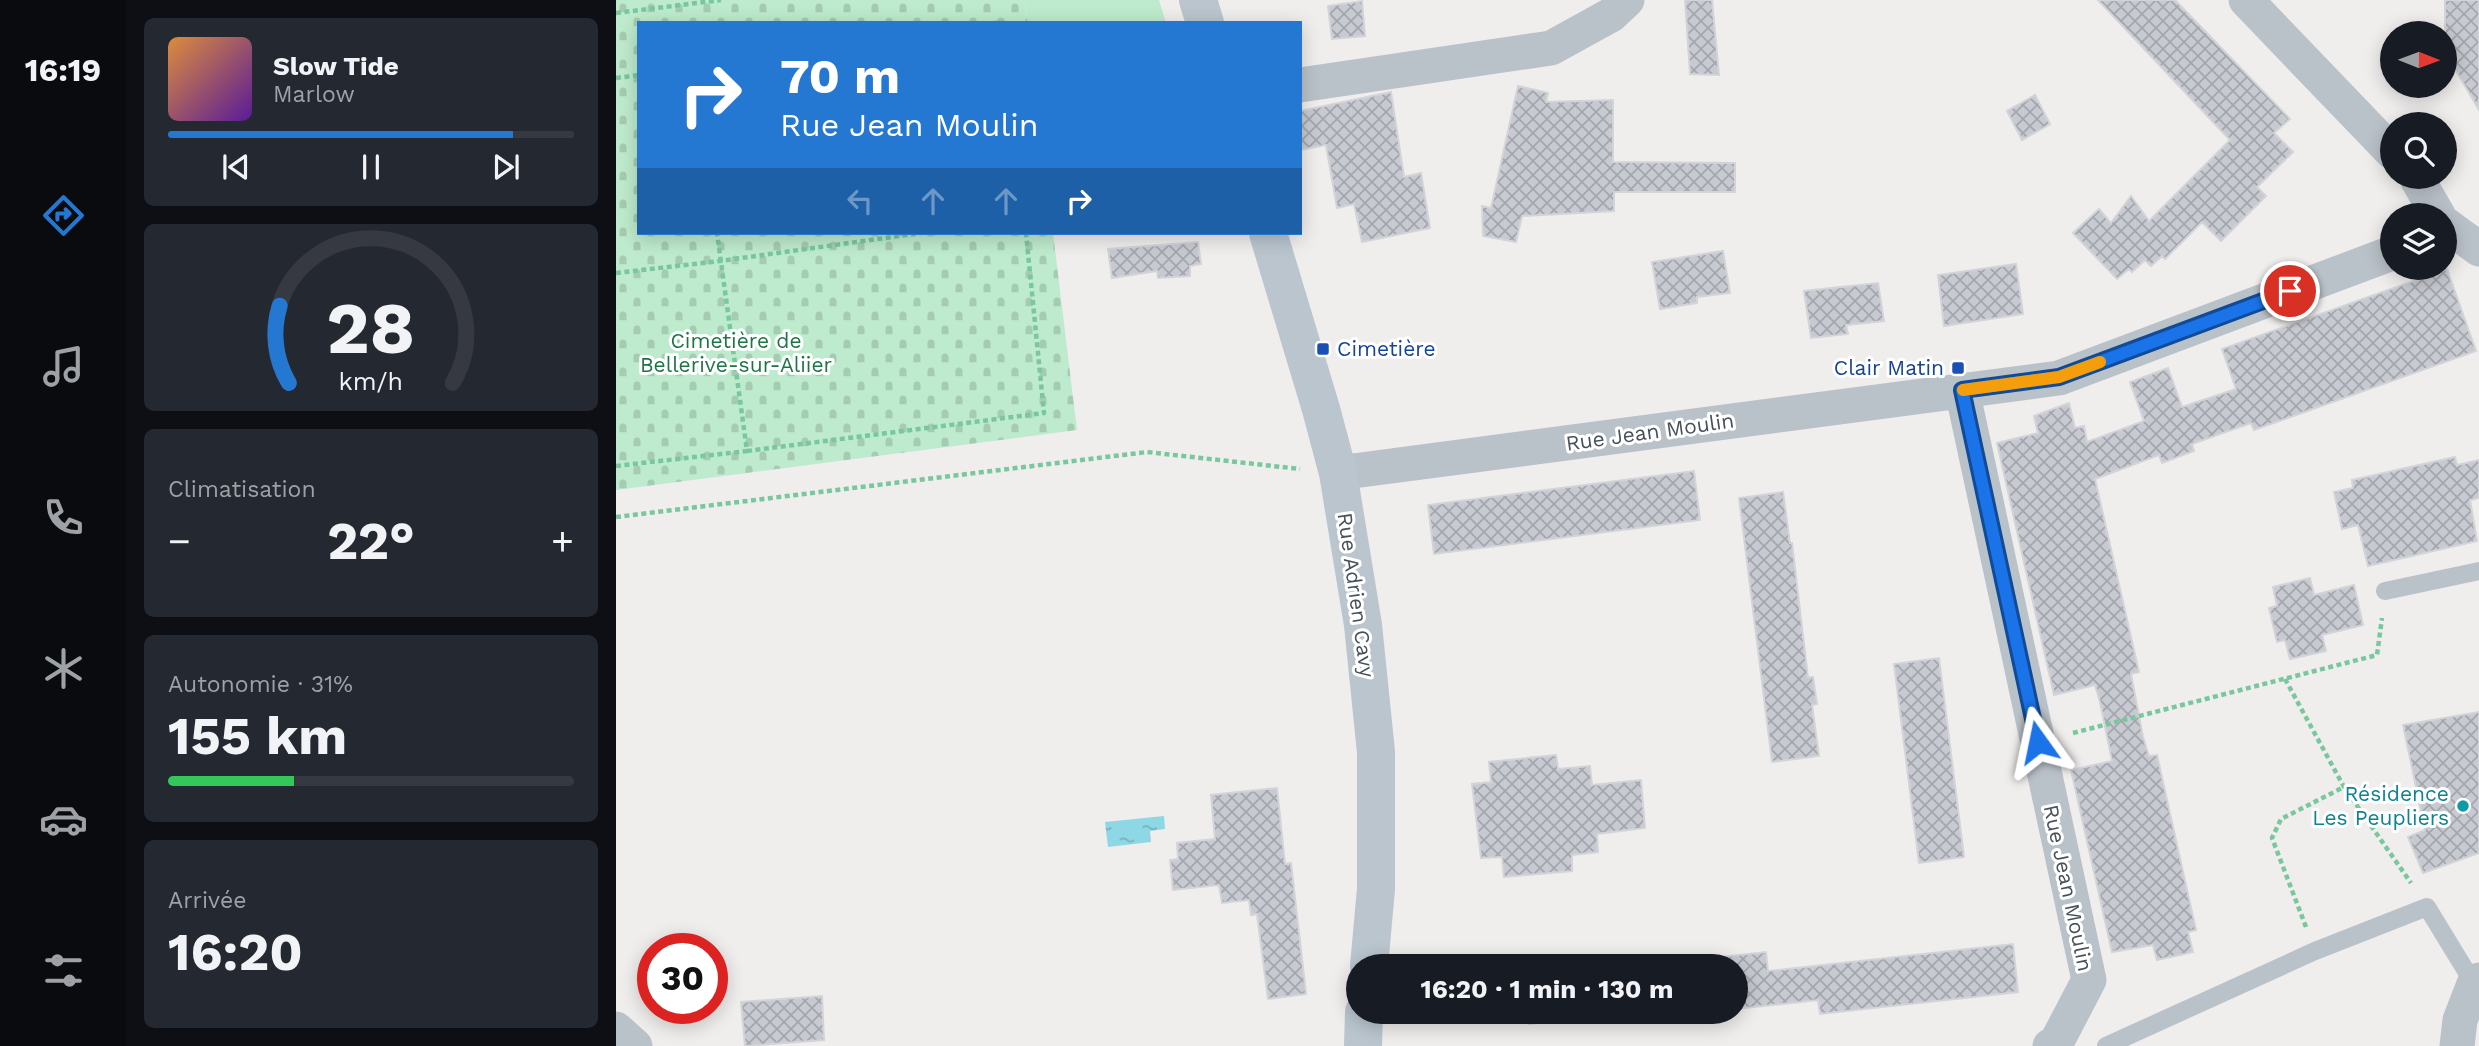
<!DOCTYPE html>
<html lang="fr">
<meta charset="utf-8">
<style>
body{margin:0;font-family:"Work Sans",sans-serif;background:#242831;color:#f1f3f6;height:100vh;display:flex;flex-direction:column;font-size:26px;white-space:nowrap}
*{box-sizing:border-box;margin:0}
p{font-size:23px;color:#9ea1a6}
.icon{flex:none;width:38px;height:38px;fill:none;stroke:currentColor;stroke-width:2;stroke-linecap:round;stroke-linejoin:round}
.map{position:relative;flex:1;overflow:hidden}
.drawer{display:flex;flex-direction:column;gap:18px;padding:18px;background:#0d0f14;width:490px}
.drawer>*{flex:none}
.guide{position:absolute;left:21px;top:21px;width:665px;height:214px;border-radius:0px;box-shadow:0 4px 18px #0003;background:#2578d2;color:#fff;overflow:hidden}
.needle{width:46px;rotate:91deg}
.tools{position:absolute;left:1764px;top:21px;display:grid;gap:14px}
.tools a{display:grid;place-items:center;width:77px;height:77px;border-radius:50%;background:#171b24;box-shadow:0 4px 18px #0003;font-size:35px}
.speed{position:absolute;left:21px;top:933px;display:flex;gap:14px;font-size:35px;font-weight:700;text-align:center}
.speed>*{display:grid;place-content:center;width:91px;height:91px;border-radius:50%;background:#171b24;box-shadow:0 4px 18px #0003;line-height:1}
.speed .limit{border:10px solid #d22;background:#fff;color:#111}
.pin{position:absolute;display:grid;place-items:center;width:60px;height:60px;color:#fff;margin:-30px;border:4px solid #fff;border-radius:50%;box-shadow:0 2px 7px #0007}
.me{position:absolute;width:77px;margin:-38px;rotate:348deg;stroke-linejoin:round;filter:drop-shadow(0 0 5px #0008)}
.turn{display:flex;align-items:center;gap:24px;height:147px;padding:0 28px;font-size:32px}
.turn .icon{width:91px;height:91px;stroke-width:2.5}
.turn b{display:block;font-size:49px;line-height:60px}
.lanes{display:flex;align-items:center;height:66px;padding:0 28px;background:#0003;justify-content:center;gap:35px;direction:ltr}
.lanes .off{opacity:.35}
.big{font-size:52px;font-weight:700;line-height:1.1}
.drawer .tile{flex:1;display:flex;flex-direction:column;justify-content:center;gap:10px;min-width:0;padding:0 24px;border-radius:10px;background:#242831}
.drawer .dial{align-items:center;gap:0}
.dial svg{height:182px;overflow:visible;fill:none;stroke:#363941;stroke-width:7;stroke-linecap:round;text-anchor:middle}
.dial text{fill:#f1f3f6;stroke:none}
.song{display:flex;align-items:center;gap:21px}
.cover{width:84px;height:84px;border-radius:10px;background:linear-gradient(135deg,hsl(30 70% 55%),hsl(270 70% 35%))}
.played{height:7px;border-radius:4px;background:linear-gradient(90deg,#2578d2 85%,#363941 85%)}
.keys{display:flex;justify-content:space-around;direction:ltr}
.heat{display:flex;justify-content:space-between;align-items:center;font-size:38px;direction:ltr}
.charge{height:10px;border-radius:5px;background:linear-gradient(90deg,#34c759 31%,#363941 0)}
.trip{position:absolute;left:730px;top:954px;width:402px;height:70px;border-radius:35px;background:#171b24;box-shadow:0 4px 18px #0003;font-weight:700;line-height:70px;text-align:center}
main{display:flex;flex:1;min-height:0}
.dock{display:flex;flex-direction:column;width:126px;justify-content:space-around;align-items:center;background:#090b0e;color:#9ea1a6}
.dock .icon{width:49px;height:49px}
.dock .on{color:#2578d2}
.dock b{font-size:32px;color:#f1f3f6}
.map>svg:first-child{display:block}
</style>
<main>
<nav class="dock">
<b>16:19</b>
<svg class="icon on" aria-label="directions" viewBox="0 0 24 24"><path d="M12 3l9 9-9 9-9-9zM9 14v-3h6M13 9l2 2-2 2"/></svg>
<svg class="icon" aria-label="music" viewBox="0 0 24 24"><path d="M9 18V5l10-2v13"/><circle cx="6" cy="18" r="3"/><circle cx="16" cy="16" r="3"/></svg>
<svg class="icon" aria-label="phone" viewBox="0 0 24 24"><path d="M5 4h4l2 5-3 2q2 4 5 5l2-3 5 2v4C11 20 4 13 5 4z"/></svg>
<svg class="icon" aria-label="climate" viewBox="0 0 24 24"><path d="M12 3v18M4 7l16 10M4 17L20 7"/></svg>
<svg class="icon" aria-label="car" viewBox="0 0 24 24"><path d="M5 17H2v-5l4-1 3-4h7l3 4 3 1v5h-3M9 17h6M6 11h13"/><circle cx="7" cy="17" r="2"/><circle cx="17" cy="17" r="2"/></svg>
<svg class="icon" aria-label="filters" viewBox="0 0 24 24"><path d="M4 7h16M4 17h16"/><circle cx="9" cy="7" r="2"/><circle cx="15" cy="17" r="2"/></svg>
</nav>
<section class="drawer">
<div class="tile">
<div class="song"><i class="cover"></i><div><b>Slow Tide</b><p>Marlow</p></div></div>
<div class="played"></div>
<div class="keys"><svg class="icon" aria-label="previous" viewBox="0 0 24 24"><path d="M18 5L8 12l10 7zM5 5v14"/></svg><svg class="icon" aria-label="pause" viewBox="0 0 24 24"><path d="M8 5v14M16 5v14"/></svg><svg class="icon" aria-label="next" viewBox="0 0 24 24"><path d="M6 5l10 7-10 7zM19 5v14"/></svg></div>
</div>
<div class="tile dial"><svg viewBox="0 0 100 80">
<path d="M14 69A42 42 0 1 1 86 69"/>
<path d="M14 69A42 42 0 0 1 10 35" stroke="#2578d2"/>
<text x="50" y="56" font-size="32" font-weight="700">28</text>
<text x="50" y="72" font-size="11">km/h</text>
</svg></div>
<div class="tile"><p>Climatisation</p>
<div class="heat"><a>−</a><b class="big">22°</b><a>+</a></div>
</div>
<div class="tile"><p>Autonomie · 31%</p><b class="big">155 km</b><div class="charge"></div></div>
<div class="tile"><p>Arrivée</p><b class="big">16:20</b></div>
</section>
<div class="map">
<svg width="1863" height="1046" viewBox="0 0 1863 1046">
<defs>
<pattern id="cemetery-stones" width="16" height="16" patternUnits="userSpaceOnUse" patternTransform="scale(1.75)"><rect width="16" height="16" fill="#beebcd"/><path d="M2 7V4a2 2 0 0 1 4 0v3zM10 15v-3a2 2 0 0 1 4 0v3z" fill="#a5cbb2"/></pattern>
<pattern id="water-ripples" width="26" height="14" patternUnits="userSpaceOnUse" patternTransform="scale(1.75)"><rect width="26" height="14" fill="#8ed7e5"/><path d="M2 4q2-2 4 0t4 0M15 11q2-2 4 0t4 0" fill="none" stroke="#76b1bd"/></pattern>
<pattern id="building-cross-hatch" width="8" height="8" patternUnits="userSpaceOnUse" patternTransform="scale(1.75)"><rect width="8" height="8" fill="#c7cad0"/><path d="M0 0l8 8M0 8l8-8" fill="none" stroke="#a3a6ac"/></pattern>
</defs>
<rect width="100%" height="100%" fill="#f0eded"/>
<polygon fill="url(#cemetery-stones)" points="0,0 409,0 412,23 23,23 23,233 437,233 461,430 0,490"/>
<polygon fill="#beebcd" points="409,0 543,0 550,23 412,23"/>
<polygon fill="url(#water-ripples)" points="548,816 549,829 534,831 535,842 492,847 489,822"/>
<g fill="url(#building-cross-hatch)" stroke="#d2d4d8" stroke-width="2">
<polygon points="1069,0 1096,0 1103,75 1074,74"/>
<polygon points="1482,0 1559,0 1674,119 1658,133 1677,152 1641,187 1650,196 1605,241 1586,222 1549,259 1546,256 1535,266 1529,260 1516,272 1513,269 1501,279 1457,233 1483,209 1495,223 1515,196 1533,221 1614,140"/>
<polygon points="1829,0 1863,0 1863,110 1829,52"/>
<polygon points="746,1 749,36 716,39 712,6"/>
<polygon points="902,86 932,93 930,102 997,100 997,162 1119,163 1119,192 998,192 998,211 906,216 900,242 867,236 866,206 875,208"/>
<polygon points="775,92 788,177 805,173 814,228 746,242 738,204 721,208 710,145 684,150 684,111"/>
<polygon points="1419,95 1434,124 1406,140 1391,111"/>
<polygon points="582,242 585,264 574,266 574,276 542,278 541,271 496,278 492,249"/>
<polygon points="1107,251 1114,293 1081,297 1081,303 1044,309 1036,262"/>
<polygon points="1400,264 1407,314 1328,326 1322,275"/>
<polygon points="1831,269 1860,351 1638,430 1635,423 1576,444 1578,451 1546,463 1543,455 1479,479 1523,672 1515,674 1527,737 1533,756 1541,755 1580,930 1572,932 1577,952 1541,960 1537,945 1496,952 1455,770 1496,761 1484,702 1479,685 1438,695 1381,443 1422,433 1418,416 1453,403 1459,428 1468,426 1471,442 1528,421 1514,382 1552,368 1566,407 1620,389 1606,349"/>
<polygon points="1262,283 1268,321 1230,325 1232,334 1195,338 1188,291"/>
<polygon points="1839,457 1841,465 1863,460 1863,498 1854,500 1861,541 1752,566 1742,525 1726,529 1718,492 1737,488 1736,480"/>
<polygon points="1078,471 1084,520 818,554 812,505"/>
<polygon points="1167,492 1174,543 1176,543 1192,677 1197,677 1201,704 1196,705 1203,756 1156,762 1123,498"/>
<polygon points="1694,578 1698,595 1738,585 1747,625 1706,635 1710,651 1674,659 1669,640 1661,642 1653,608 1661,606 1657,587"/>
<polygon points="1323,658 1348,857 1303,863 1278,664"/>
<polygon points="1863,712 1863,853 1807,873 1792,837 1809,830 1787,725"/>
<polygon points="940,755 942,769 974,766 976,785 1025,780 1029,828 981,834 982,852 956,855 956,871 888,877 886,857 865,858 856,784 875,782 873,762"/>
<polygon points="661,788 669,864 675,863 690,994 652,999 641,914 635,915 633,900 606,903 603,885 557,890 554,860 562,859 561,843 599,839 595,795"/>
<polygon points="1397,944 1402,992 1204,1014 1202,1000 1120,1009 1120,966 1020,966 1150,952 1152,971"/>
<polygon points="206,996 208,1040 129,1046 125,1002"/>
<polygon points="912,1012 1027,1012 913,1024"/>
</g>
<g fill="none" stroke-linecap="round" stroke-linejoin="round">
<g stroke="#79c79d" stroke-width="4.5" stroke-dasharray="5 3.5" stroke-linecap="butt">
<polyline points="0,13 105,0"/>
<polyline points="378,23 388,23"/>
<polyline points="0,78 23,75"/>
<polyline points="0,273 104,261 305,233"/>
<polyline points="131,451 428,413 410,233"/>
<polyline points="0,466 131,451 101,233"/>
<polyline points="0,517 531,452 684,469"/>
<polyline points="1669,679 1728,787 1795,883"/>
<polyline points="1457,733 1761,655 1766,618"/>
<polyline points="1690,927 1656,838 1665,819 1728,787"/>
</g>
<g stroke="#bac2c9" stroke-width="18">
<polyline points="1769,591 1863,571"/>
<polyline points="1490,1046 1699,951 1811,907 1858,984"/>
</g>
<g stroke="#bac2c9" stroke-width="35">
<polyline points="1630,0 1776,152"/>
<polyline points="684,85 935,48 995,15 1011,0"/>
<polyline points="1800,177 1822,215"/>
<polyline points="1829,224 1863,249"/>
<polyline points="1346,390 1473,980 1439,1045 1434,1046"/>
<polyline points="722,473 1443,378 1776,253"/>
<polyline points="0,1029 19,1046"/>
<polyline points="1841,1046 1844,1020 1858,984 1863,980"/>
</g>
<g stroke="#bac5ce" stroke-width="38">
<polyline points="582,0 589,23"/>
<polyline points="652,233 705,409 722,473 747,625 760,752 760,889 753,966"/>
<polyline points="747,1046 748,1012"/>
</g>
</g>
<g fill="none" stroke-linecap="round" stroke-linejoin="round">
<g stroke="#114b97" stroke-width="18">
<polyline id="route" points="1422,742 1346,390 1443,377 1674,291"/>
</g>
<use href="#route" stroke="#1a73e8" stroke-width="12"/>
<polyline stroke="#f59e0b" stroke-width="12" points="1347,390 1443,377 1484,362"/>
</g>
<g fill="#1a4fb4" stroke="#fff" stroke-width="2.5">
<rect x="700" y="342" width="14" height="14" rx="3.5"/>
<rect x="1335" y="361" width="14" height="14" rx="3.5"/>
</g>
<circle fill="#0f9aa8" stroke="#fff" stroke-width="2.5" cx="1847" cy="806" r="7"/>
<g text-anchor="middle" stroke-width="6" stroke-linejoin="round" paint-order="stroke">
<g font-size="21" fill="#1d7545" stroke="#fff">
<text x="120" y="348">Cimetière de<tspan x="120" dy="24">Bellerive-sur-Aliier</tspan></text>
</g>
<g font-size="21" fill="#164399" stroke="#fff" text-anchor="start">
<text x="721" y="356">Cimetière</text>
<text x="1328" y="375" text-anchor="end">Clair Matin</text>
</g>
<g font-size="21" fill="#475159" stroke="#fff">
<text transform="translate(1034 432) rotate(-8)" y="7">Rue Jean Moulin</text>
<text transform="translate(740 595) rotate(82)" y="7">Rue Adrien Cavy</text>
<text transform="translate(1452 888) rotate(78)" y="7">Rue Jean Moulin</text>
</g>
<g font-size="21" fill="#0d838f" stroke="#fff" text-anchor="end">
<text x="1833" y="801">Résidence<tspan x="1833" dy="24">Les Peupliers</tspan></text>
</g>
</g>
</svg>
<div class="tools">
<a><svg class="needle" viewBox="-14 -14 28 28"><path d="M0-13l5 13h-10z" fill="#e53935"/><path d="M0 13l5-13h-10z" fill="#9ea1a6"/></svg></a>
<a><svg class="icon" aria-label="search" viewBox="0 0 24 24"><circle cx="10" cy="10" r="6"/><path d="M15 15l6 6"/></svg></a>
<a><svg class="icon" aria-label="layers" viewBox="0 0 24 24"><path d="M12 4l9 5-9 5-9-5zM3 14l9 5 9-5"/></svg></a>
</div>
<div class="speed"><div class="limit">30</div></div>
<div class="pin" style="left:1674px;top:291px;background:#d93025"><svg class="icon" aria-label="arrive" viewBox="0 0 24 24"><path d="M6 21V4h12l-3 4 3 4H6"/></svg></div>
<svg class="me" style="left:1422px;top:742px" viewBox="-20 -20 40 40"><path d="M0-17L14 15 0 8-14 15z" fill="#1a73e8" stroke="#fff" stroke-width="4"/></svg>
<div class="trip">16:20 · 1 min · 130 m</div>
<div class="guide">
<div class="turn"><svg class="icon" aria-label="right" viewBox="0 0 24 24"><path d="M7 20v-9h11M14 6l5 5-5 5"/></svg><div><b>70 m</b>Rue Jean Moulin</div></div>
<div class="lanes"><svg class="icon off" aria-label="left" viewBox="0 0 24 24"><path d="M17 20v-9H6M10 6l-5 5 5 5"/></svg><svg class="icon off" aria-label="ahead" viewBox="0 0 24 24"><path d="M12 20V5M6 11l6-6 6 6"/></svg><svg class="icon off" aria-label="ahead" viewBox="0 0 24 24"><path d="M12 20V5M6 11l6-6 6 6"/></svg><svg class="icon" aria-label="right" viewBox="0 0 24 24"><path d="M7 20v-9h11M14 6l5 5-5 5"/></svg></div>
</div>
</div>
</main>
